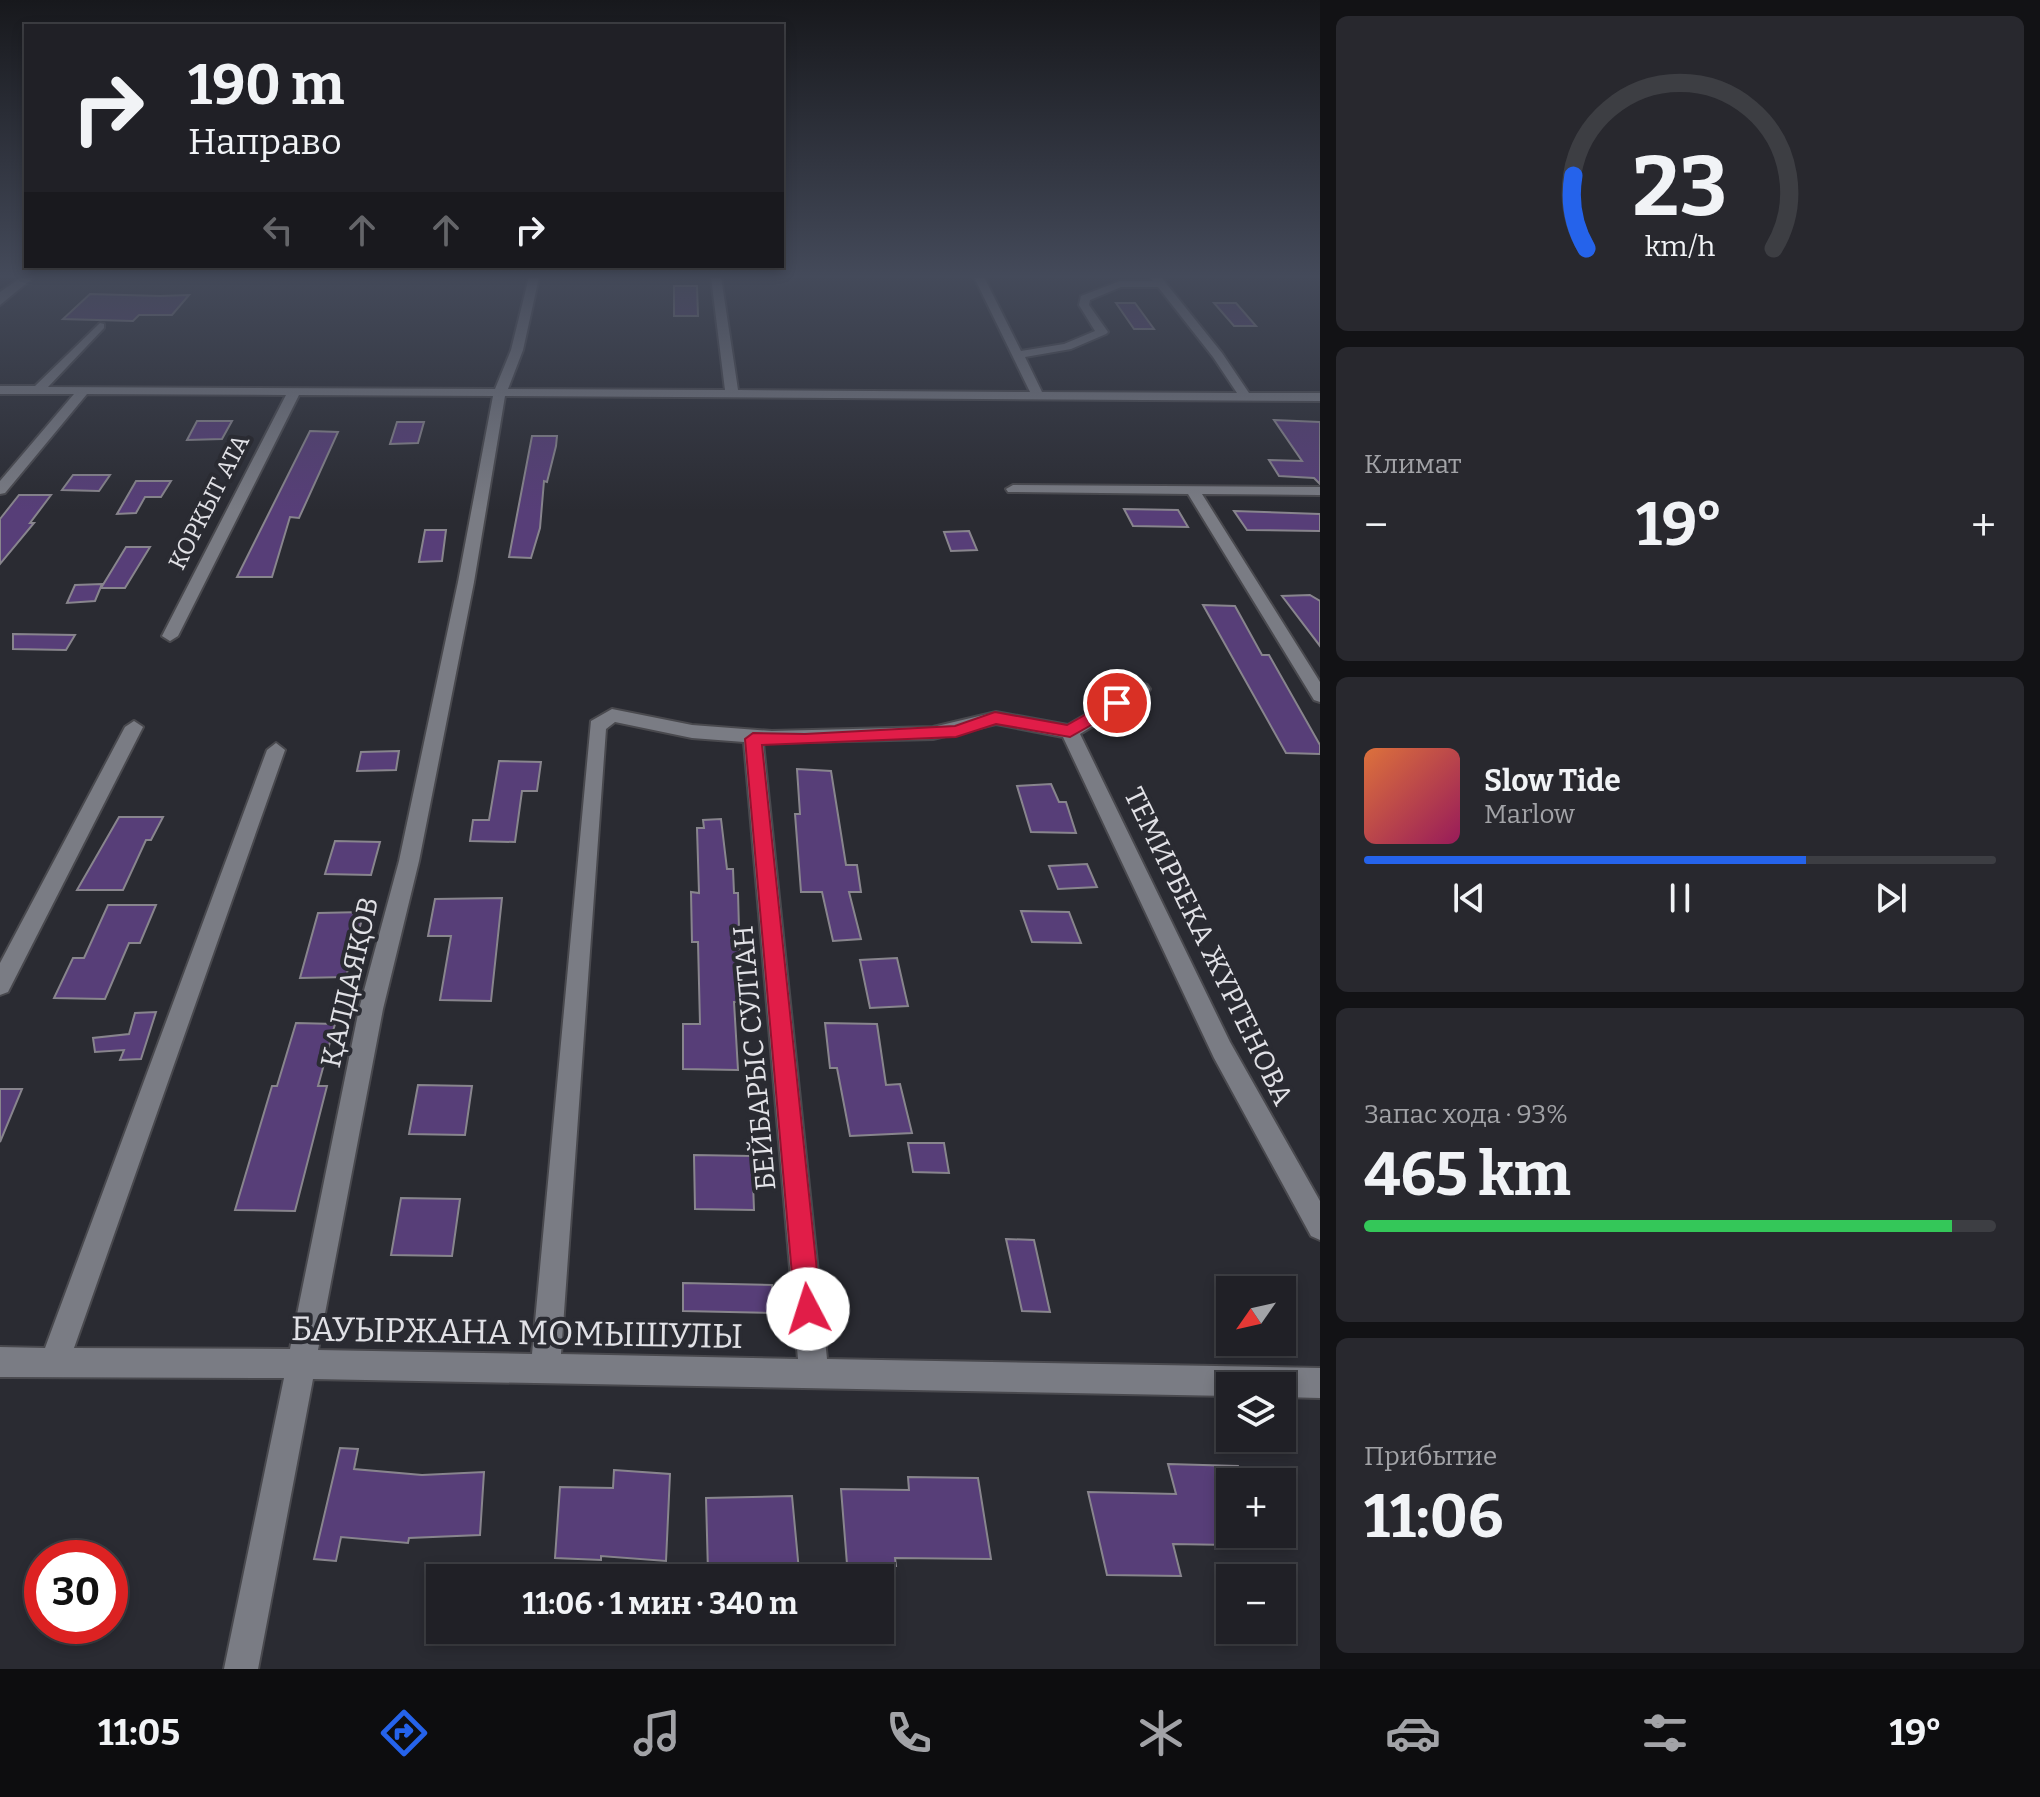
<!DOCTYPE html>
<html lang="ru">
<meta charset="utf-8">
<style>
body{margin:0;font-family:Bitter,serif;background:#28282e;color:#f1f3f6;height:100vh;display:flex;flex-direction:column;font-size:30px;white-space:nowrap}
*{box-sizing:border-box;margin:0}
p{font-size:26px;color:#a2a3a7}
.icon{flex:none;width:44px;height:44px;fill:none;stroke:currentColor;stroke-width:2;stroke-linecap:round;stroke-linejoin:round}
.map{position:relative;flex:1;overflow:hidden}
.side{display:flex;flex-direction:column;gap:16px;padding:16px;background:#121215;width:720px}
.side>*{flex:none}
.hud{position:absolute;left:24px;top:24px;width:760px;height:244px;border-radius:0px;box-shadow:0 4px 12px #0003,0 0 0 2px #3d3e43;background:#202026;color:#f1f3f6;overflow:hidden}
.needle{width:52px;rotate:236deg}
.controls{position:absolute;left:1216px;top:1276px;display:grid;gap:16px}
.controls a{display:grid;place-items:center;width:80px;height:80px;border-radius:0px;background:#202026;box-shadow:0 4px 12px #0003,0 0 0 2px #3d3e43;font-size:40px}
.speed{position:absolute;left:24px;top:1540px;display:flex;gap:16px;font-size:40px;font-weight:700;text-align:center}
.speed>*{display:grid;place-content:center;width:104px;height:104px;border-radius:50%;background:#202026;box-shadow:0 4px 12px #0003,0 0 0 2px #3d3e43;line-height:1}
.speed .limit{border:12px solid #d22;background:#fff;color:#111}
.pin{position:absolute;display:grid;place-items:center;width:68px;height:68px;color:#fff;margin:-34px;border:4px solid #fff;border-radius:50%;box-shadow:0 2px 8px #0007}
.me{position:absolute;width:88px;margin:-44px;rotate:355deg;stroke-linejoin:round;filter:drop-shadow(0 0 6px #0008)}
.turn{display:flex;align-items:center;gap:28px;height:168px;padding:0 32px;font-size:36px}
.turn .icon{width:104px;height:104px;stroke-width:2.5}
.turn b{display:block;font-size:56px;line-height:68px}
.lanes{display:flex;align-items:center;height:76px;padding:0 32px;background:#0003;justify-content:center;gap:40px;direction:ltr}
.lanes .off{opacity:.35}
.big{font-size:60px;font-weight:700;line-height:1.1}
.side .card{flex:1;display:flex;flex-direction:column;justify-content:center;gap:12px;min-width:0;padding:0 28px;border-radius:12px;background:#28282e}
.side .dial{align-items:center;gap:0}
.dial svg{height:208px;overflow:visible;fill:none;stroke:#3d3e43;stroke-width:7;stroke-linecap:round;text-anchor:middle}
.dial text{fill:#f1f3f6;stroke:none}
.song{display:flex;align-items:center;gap:24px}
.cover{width:96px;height:96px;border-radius:12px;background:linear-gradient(135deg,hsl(20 70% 55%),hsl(330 70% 35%))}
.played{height:8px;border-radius:4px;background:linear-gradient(90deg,#2563eb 70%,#3d3e43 70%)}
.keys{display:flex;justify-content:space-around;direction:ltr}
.heat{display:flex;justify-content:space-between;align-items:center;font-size:44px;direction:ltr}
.charge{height:12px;border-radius:6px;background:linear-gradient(90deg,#34c759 93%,#3d3e43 0)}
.trip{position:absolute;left:426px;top:1564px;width:468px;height:80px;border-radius:0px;background:#202026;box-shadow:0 4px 12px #0003,0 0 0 2px #3d3e43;font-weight:700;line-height:80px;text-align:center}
.menu{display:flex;height:128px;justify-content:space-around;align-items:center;background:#0d0d0f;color:#a2a3a7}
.menu .icon{width:56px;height:56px}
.menu .selected{color:#2563eb}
.menu b{font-size:36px;color:#f1f3f6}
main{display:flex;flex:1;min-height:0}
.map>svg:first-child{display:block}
</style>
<main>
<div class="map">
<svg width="1320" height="1669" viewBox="0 0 1320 1669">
<rect width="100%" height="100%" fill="#2a2b32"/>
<g fill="#573e78" stroke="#88858d" stroke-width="2">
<polygon points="674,286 697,286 698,316 674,316"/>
<polygon points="90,294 160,296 189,295 172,315 139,315 133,321 63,319"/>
<polygon points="1116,303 1135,303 1154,329 1134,329"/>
<polygon points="1214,303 1236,303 1256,326 1234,326"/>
<polygon points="1274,420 1320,422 1320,484 1314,478 1279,476 1269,460 1302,461"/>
<polygon points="197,421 232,421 222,439 187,440"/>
<polygon points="397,422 424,422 418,443 390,444"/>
<polygon points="310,431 338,432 299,518 290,517 272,577 237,577"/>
<polygon points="532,436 557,436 556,446 547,482 544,481 540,528 531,558 509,557"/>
<polygon points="73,475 110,475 99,491 62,490"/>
<polygon points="136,481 171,481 161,497 145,497 136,513 117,514"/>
<polygon points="19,495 51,495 30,523 34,523 0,564 0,519"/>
<polygon points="1124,509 1178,510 1188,527 1133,526"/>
<polygon points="1234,511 1320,514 1320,531 1247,530"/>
<polygon points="425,530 446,530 442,561 419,562"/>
<polygon points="969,531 977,550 951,551 944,532"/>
<polygon points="126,547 150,547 125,588 101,588"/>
<polygon points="102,584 95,601 67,603 75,585"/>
<polygon points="1310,595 1320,601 1320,646 1282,596"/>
<polygon points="1203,605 1235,606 1262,655 1269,655 1320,745 1320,754 1286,753"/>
<polygon points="13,634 75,635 66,650 13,649"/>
<polygon points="399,751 396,770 357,771 361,752"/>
<polygon points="499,761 541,762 537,791 522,791 515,842 470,841 473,820 489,820"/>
<polygon points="797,769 831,771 846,865 857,865 861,892 849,892 861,939 833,941 822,892 801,892 795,814 800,814"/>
<polygon points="1051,784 1059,802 1066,802 1076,833 1031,832 1017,786"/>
<polygon points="119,817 163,817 151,840 146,840 123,890 77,890"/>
<polygon points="721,819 727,869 733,869 734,893 738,893 741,1002 734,1002 738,1070 683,1069 683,1024 700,1024 698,942 692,942 691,892 699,893 697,828 704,828 703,820"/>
<polygon points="335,841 380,842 371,875 325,874"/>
<polygon points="1087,864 1097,887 1058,889 1049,866"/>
<polygon points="502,898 491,1001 440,1000 451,936 428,936 435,899"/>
<polygon points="108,905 156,905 140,943 129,943 105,999 54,998 73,958 84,958"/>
<polygon points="1021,911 1069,912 1081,943 1032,942"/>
<polygon points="364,912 346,977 300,978 318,913"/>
<polygon points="897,958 908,1006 870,1008 860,960"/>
<polygon points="156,1012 141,1059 120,1060 124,1050 95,1052 93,1038 129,1034 135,1013"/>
<polygon points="296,1023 335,1024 318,1086 327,1086 295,1211 235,1210 272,1086 277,1086"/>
<polygon points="825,1023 877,1024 886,1085 900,1084 912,1133 850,1136 837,1068 830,1068"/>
<polygon points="418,1085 472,1086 465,1135 409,1134"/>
<polygon points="0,1089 22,1089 0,1142"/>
<polygon points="908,1143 944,1143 949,1173 913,1172"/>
<polygon points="694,1155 752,1156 754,1210 695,1209"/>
<polygon points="401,1198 460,1199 452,1256 391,1255"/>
<polygon points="1006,1239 1034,1240 1050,1312 1022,1311"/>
<polygon points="683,1283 772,1285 773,1313 683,1311"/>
<polygon points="340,1448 358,1449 354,1469 422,1475 484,1472 480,1535 409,1538 408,1543 341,1537 336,1561 314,1559"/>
<polygon points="1168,1464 1238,1466 1243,1482 1230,1482 1230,1545 1173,1544 1181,1576 1107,1575 1088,1492 1176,1494"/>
<polygon points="614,1470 670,1474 666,1561 601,1556 601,1560 555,1558 560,1487 613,1488"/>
<polygon points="908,1477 978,1478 991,1559 895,1558 896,1566 847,1564 841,1489 909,1490"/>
<polygon points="792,1496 799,1571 708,1572 706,1498"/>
</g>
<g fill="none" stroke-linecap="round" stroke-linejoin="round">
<g stroke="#49494e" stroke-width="4">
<g id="minor">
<polygon points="22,277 34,277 0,305 0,292"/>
<path d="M529,277H539L523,350L508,389L725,390L711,277H721L738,390L1030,392L974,277H984L1021,351L1064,344L1095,331L1079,305L1081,296L1120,281H1153L1150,277H1161L1222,353L1249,393H1320V401L505,396L474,582L419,861L383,1009L318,1350L532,1354L591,721L612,709L692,725L772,731L933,727L996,712L1068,725L1141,683L1147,685L1150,689L1147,693L1080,734L1230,1042L1320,1201V1240L1311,1236L1214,1058L1063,737L996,724L933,739L763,743L827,1359L1320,1368V1398L1282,1397V1386H1230V1396L313,1379L258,1669H224L284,1378L0,1377V1347L45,1348L267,750L276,743L285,750L74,1348L290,1349L359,1009L399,861L458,582L493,396L299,395L178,636L170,641L162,636L286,395L87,394L5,493L0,494V481L74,394H0V386H35L100,323L104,324V328L48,387L495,389L511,350ZM1121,287H1158L1213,357L1237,393L1042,392L1025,357L1071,349L1106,334L1108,332L1089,305L1090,300ZM615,722L692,738L744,742L798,1359L561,1354L606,729Z"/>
<polygon points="1013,485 1320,487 1320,495 1202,494 1320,682 1320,702 1314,700 1188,494 1008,492 1006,489"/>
<polygon points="134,721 143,727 8,992 0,995 0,963 125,727"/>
</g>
</g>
<use href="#minor" fill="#7a7c84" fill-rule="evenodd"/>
</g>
<linearGradient id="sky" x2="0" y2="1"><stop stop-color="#17181c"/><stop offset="0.54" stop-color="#444a5a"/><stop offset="1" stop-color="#444a5a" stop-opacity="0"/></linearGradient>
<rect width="1320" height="511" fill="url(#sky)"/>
<polygon fill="#e11d48" stroke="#92132f" stroke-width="2" points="1117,697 1123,699 1123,707 1070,737 996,724 956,737 762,745 821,1309 817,1318 808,1322 799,1318 795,1309 745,739 753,733 805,734 955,726 995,712 1067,725"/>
<g text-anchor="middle" stroke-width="8" stroke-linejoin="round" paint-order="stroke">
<g font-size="24" fill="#e1e1e6" stroke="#2a2b32">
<text transform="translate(209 502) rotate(-63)" y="8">КОРКЫТ АТА</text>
</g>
<g font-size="28" fill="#e1e1e6" stroke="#2a2b32">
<text transform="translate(1209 946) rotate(64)" y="10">ТЕМИРБЕКА ЖҮРГЕНОВА</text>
<text transform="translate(349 982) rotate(-77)" y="10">ҚАЛДАЯҚОВ</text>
<text transform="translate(754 1058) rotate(-95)" y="10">БЕЙБАРЫС СУЛТАН</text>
</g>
<g font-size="34" fill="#e1e1e6" stroke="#2a2b32">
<text transform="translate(517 1332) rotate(1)" y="12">БАУЫРЖАНА МОМЫШУЛЫ</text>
</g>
</g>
</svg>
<div class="controls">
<a><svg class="needle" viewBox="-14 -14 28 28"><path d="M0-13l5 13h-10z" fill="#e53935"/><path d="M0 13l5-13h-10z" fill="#a2a3a7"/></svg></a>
<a><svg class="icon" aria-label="layers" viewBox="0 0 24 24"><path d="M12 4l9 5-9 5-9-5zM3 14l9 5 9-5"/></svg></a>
<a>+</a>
<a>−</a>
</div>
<div class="speed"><div class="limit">30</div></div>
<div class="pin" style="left:1117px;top:703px;background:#d93025"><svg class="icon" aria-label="arrive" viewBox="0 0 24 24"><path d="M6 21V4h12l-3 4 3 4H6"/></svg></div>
<svg class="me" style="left:808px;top:1309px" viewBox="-20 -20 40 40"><circle r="19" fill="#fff"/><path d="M0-13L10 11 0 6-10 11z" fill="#e11d48"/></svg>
<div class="trip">11:06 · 1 мин · 340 m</div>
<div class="hud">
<div class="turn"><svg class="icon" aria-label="right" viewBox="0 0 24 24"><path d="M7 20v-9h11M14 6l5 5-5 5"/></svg><div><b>190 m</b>Направо</div></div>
<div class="lanes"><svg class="icon off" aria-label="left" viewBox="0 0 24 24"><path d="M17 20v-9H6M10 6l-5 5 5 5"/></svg><svg class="icon off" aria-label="ahead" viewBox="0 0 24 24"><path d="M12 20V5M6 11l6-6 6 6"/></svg><svg class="icon off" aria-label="ahead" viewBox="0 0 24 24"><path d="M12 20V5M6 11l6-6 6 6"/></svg><svg class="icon" aria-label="right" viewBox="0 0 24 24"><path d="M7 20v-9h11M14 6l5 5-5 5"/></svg></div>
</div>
</div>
<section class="side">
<div class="card dial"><svg viewBox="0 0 100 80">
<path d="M14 69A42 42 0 1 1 86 69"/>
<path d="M14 69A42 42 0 0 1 9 41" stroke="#2563eb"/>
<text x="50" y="56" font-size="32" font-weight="700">23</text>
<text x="50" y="72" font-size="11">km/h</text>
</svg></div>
<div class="card"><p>Климат</p>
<div class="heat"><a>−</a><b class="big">19°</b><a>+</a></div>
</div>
<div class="card">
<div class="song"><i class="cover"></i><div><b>Slow Tide</b><p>Marlow</p></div></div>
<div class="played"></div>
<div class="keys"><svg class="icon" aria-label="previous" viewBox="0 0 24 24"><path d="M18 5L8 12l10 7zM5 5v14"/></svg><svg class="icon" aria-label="pause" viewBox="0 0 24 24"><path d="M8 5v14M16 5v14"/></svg><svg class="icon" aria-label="next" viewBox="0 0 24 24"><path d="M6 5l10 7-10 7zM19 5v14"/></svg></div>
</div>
<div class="card"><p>Запас хода · 93%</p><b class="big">465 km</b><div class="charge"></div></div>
<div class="card"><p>Прибытие</p><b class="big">11:06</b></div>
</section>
</main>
<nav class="menu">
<b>11:05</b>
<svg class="icon selected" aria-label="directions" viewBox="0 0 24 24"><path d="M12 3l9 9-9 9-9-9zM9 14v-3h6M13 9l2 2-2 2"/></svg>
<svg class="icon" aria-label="music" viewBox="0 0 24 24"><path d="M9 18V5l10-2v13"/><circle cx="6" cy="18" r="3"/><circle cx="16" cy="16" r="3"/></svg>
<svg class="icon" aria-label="phone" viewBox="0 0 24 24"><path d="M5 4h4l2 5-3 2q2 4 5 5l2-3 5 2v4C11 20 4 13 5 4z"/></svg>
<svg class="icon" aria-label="climate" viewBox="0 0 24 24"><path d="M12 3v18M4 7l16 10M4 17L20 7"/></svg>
<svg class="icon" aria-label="car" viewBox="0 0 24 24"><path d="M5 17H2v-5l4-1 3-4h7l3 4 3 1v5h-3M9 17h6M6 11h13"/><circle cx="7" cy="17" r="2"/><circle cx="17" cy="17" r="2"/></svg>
<svg class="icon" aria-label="filters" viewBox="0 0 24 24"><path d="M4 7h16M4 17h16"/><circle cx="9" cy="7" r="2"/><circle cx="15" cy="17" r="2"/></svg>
<b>19°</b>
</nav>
